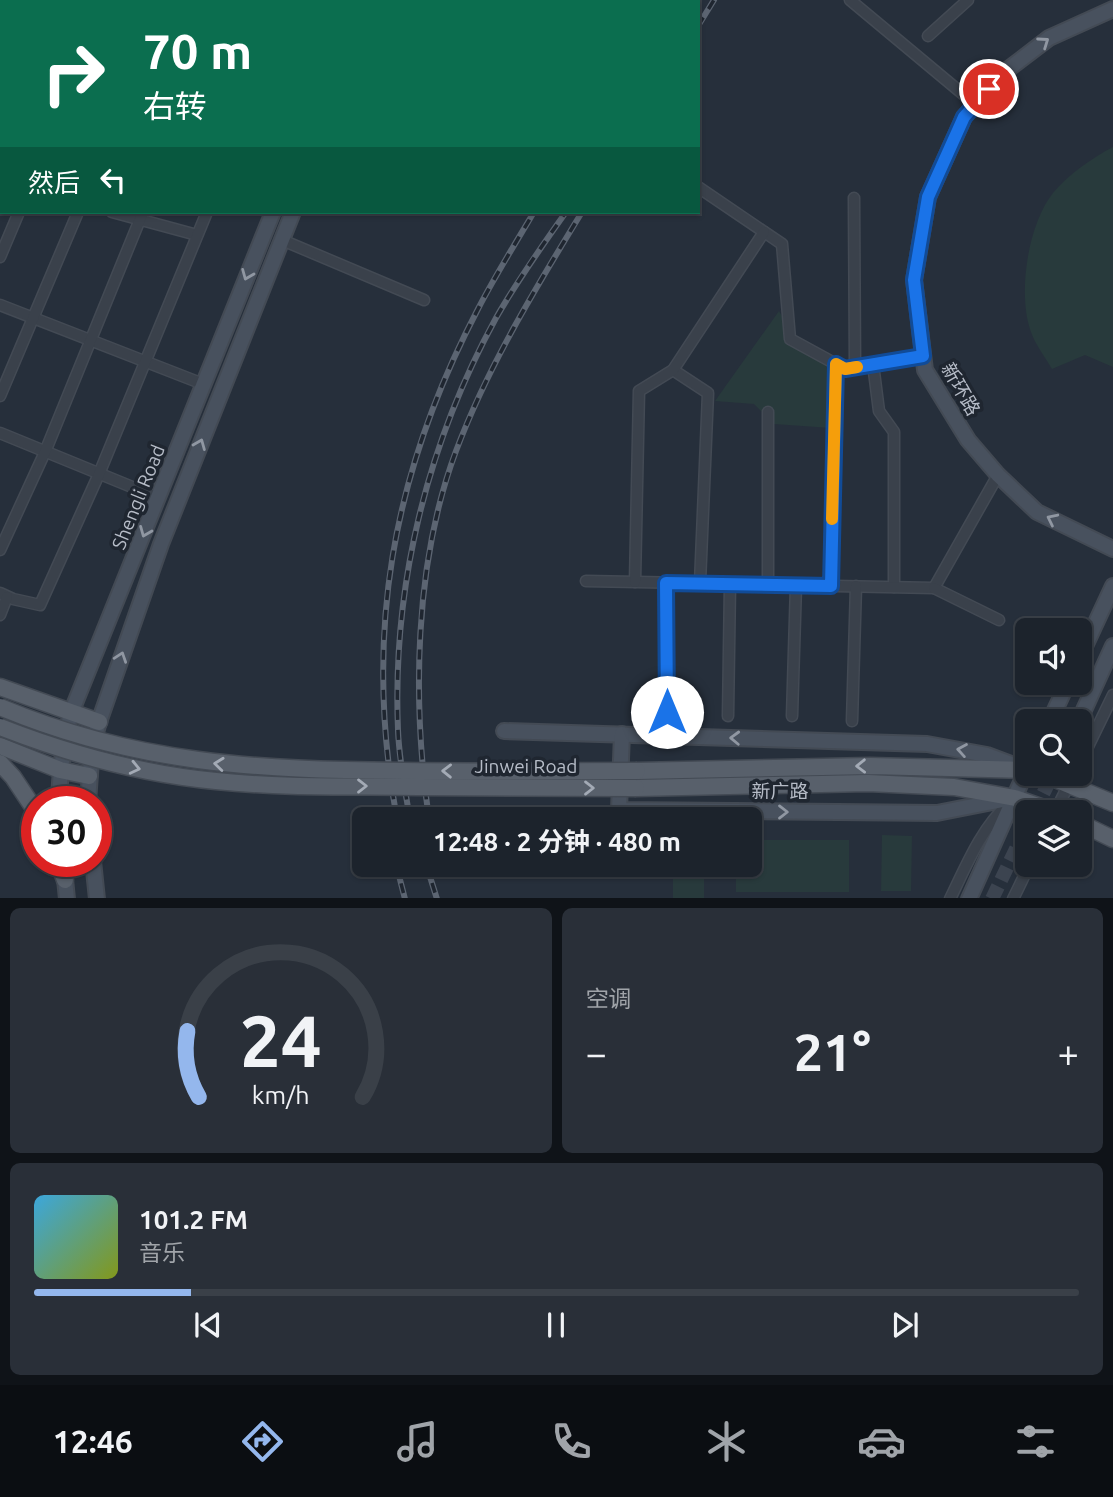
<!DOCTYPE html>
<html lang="zh">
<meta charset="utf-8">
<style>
body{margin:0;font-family:Ubuntu,"Noto Sans SC",sans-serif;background:#292f38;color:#f1f3f6;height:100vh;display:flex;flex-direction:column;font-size:26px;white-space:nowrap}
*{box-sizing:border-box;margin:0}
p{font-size:23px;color:#a0a4a9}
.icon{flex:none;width:38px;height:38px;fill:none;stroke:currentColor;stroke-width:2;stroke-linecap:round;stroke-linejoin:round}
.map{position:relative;height:898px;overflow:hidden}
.sheet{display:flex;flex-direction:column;gap:10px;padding:10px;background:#0f1318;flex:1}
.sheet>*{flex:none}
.banner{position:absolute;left:0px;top:0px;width:700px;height:214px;box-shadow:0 2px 5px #0004,0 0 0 2px #3a4048;background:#0b6e4f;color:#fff;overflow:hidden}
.controls{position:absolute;left:1015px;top:618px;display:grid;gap:14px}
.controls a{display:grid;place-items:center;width:77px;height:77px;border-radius:10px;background:#1c232c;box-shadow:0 2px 5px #0004,0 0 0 2px #3a4048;font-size:35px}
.speed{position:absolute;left:21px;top:786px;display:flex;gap:14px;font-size:35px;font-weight:700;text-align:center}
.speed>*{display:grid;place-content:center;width:91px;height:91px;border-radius:50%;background:#1c232c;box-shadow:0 2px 5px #0004,0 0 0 2px #3a4048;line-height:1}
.speed .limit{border:10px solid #d22;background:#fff;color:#111}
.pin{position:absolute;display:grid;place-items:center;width:60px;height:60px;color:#fff;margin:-30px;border:4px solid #fff;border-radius:50%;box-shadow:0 2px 7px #0007}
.me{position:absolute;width:77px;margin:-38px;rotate:0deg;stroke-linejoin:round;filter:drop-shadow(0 0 5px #0008)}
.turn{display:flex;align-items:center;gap:24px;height:147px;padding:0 28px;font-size:32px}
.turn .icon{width:91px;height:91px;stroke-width:2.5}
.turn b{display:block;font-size:49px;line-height:60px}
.then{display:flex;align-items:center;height:66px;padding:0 28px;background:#0003;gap:14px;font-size:26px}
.big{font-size:52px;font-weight:700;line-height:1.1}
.sheet .tile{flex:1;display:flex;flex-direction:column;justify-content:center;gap:10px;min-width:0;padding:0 24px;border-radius:10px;background:#292f38}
.sheet .dial{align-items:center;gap:0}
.dial svg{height:182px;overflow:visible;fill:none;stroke:#3a4048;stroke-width:7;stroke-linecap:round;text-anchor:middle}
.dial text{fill:#f1f3f6;stroke:none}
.song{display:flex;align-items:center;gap:21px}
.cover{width:84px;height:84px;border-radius:10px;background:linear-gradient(135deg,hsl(200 70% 55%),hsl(70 70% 35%))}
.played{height:7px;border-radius:4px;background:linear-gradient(90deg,#94b7ed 15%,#3a4048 15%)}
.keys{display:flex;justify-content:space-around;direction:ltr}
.heat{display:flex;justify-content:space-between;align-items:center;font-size:38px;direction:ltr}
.sheet .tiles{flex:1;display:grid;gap:10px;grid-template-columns:1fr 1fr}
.tile:last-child{grid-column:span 2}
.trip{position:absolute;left:352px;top:807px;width:410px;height:70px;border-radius:10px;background:#1c232c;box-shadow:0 2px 5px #0004,0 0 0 2px #3a4048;font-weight:700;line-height:70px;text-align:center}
.dock{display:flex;height:112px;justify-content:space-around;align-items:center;background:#0b0e12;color:#a0a4a9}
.dock .icon{width:49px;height:49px}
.dock .selected{color:#94b7ed}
.dock b{font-size:32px;color:#f1f3f6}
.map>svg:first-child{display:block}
</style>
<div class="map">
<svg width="1113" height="899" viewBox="0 0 1113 899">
<rect width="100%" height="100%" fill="#262f3b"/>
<g fill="#283a3c">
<path d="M1113,147V367L1085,355L1052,369C1045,357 1035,344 1031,332C1017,294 1028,224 1053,193C1069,174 1092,158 1113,147Z"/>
<polygon points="779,311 797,343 833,365 831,428 774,424 754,404 715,401"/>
<polygon points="882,835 912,836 911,891 881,891"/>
<polygon points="749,840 849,840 849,892 736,892 736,865 749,864"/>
<rect x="673" y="865" width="31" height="33"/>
</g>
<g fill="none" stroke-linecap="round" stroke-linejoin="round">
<g stroke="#3c4450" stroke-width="14" stroke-dasharray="14 7" stroke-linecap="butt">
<polyline points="1034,812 1053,774"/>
<polyline points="992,899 1027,826"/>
</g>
<g stroke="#434a54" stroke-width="13">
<g id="street">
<polyline points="6,0 10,2"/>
<polyline points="68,0 73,2"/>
<polyline points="850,0 976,105"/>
<polyline points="35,2 36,0"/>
<polyline points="145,2 146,0"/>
<polyline points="239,2 240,0"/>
<polyline points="928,36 968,0"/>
<polyline points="0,115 2,116"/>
<polyline points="0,185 2,185"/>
<polyline points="698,187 782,244 790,339 845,369 924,356"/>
<polyline points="854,198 855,367"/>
<polyline points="112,212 197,235"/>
<polyline points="282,240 424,300"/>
<polyline points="0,257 19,212"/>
<polyline points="0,305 203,384"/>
<polyline points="873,364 879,411 894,432 894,587"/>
<polyline points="673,370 708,393 700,583"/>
<polyline points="0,396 78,212"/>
<polyline points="768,412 768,585"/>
<polyline points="0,433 159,498"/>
<polyline points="0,550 45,452 143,212"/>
<polyline points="586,581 934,588 998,475"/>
<polyline points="635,582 639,391 673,370 764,232"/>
<polyline points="666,583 667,712"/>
<polyline points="830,586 836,364"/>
<polyline points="934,588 999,620"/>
<polyline points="0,593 13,599 40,605 99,474 207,212"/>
<polyline points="0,615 7,597"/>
<polyline points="728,716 730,584"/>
<polyline points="792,716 796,585"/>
<polyline points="852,721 856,586"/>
<polyline points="1080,763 1113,695"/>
<polyline points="1055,812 1074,774"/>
<path d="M950,899C967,864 981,829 1009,803"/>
<polyline points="1013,899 1030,864"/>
</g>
</g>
<g stroke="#434a54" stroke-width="18">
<g id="secondary">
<polyline points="356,2 357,0"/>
<polyline points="378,2 379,0"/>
<polyline points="1113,9 1049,38 1002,74 964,117 928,197 914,280 925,370 968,440 998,475 1037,512 1113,549"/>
<polyline points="1080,657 1113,586"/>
<polyline points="1050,721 1068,682"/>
<polyline points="1079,721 1113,646"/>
<polyline points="504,731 927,744 987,755 1022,768"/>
<polyline points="622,734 619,810 937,813 1013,798"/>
<path d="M59,802C60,771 63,743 71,713L273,212"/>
<polyline points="88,802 92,746 99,722 161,544 293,212"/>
<polyline points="93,861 97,899"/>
<polyline points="64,869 67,899"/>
<polyline points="969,899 1027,769"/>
</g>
</g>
<g stroke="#434a54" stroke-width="19">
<g id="primary">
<polyline points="0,687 99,722"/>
<polyline points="0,746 60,770 89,776"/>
<polyline points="0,763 13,777 37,813"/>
<polyline points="637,771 870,766 1027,770"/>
<polyline points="1043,774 1113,803"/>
<polyline points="636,788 868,783 954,787 1015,798 1055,812"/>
<polyline points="1080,823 1113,839"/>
<polyline points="58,861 65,880"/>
</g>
</g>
<use href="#street" stroke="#3a414b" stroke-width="10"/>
<use href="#secondary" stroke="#48515e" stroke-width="14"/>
<use href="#primary" stroke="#58606b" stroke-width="16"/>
<g stroke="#5c6572" stroke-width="6">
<g id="rail">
<polyline points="646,2 647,0"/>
<polyline points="698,26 714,0"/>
<path d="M397,819C363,636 392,473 478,309C495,276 515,244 534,212"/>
<path d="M410,819C405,790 399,759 398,730C392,586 427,444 496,318C517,281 542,246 566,212"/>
<path d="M429,819C412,702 414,563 456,451C488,366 535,289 582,212"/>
<polyline points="396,864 405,899"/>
<polyline points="426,864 437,899"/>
</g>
</g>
<use href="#rail" stroke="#1f2630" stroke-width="3.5" stroke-dasharray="10" stroke-linecap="butt"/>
<g stroke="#434a54" stroke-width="19" stroke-linecap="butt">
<g id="primary-bridge">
<path d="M0,707C136,764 258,770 403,771C481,772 559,771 637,771"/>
<path d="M0,727C69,754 142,774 216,781C283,788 351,786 418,787C491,787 564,788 636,788"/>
</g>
</g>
<use href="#primary-bridge" stroke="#58606b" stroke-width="16"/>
</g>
<defs><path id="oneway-chevron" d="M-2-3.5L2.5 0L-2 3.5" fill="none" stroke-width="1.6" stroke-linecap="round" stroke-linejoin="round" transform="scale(1.75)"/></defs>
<g stroke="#9097a2">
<use href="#oneway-chevron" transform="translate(1044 42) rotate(-35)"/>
<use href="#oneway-chevron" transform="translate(247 275) rotate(112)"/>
<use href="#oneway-chevron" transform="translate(200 444) rotate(-68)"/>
<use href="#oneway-chevron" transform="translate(1052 519) rotate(-154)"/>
<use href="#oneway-chevron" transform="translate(145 532) rotate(112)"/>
<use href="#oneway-chevron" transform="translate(121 657) rotate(-71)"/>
<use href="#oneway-chevron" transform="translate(735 738) rotate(-178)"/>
<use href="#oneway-chevron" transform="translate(962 750) rotate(-170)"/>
<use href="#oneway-chevron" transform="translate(783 812)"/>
</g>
<g stroke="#a3aab5">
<use href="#oneway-chevron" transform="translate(219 764) rotate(-174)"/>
<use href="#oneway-chevron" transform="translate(861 766) rotate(179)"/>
<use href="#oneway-chevron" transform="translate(135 768) rotate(13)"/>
<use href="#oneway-chevron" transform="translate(447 771) rotate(-179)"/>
<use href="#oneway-chevron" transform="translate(362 786)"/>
<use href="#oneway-chevron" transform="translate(589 788)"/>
</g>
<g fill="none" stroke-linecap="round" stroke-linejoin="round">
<g stroke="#114b97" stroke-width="18">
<polyline id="route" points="667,712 666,583 831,586 836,364 845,369 923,356 914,280 928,197 964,117 989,89"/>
</g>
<use href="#route" stroke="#1a73e8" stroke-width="12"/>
<polyline stroke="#f59e0b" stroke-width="12" points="832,519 836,364 845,369 857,367"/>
</g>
<g text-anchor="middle" stroke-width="7" stroke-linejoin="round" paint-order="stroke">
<g font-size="19" fill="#b6bcc7" stroke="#1f2630">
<text transform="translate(961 389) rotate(60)" y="7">新环路</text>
<text transform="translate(138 497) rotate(-68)" y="7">Shengli Road</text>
<text x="526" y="773">Jinwei Road</text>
<text x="780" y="798">新广路</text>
</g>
</g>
</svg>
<div class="controls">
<a><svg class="icon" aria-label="sound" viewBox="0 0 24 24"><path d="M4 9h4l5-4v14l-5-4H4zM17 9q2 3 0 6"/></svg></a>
<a><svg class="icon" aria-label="search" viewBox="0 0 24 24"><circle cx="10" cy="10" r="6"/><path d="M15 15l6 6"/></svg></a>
<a><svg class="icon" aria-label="layers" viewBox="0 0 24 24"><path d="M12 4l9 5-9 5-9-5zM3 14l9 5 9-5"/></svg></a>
</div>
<div class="speed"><div class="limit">30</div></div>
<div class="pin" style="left:989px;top:89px;background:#d93025"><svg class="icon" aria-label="arrive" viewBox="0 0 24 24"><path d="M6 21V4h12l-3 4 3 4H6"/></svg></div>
<svg class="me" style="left:667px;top:712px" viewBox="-20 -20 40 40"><circle r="19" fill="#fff"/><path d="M0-13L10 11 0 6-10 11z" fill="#1a73e8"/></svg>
<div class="trip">12:48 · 2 分钟 · 480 m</div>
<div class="banner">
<div class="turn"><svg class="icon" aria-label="right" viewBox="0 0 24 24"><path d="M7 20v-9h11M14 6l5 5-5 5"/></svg><div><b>70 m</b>右转</div></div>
<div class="then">然后<svg class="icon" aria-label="left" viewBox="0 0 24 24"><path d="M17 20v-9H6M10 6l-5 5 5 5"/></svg></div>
</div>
</div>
<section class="sheet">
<div class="tiles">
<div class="tile dial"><svg viewBox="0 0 100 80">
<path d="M14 69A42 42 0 1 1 86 69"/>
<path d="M14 69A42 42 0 0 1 9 40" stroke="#94b7ed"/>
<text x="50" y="56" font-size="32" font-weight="700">24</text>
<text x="50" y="72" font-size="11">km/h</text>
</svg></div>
<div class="tile"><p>空调</p>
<div class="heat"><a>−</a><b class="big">21°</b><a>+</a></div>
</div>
<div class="tile">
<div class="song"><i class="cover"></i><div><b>101.2 FM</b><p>音乐</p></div></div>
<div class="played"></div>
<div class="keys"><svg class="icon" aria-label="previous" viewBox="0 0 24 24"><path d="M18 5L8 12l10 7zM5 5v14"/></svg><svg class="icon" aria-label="pause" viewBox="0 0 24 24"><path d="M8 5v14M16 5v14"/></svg><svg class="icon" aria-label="next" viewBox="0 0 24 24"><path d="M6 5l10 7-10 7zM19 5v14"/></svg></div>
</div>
</div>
</section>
<nav class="dock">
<b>12:46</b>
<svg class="icon selected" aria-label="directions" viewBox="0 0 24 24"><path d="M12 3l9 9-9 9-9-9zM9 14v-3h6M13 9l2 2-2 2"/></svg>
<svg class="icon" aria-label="music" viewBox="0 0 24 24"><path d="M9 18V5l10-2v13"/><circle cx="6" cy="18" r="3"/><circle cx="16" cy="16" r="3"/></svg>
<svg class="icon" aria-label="phone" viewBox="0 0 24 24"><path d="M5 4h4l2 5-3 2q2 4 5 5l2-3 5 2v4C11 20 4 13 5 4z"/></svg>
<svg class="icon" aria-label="climate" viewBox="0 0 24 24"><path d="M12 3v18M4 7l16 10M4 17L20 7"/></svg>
<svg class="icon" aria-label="car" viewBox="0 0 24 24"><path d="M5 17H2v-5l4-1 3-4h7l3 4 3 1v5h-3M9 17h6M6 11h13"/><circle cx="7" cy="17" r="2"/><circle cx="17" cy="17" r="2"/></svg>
<svg class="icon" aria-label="filters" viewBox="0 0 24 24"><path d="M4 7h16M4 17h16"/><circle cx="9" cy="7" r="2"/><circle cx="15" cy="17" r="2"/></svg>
</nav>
